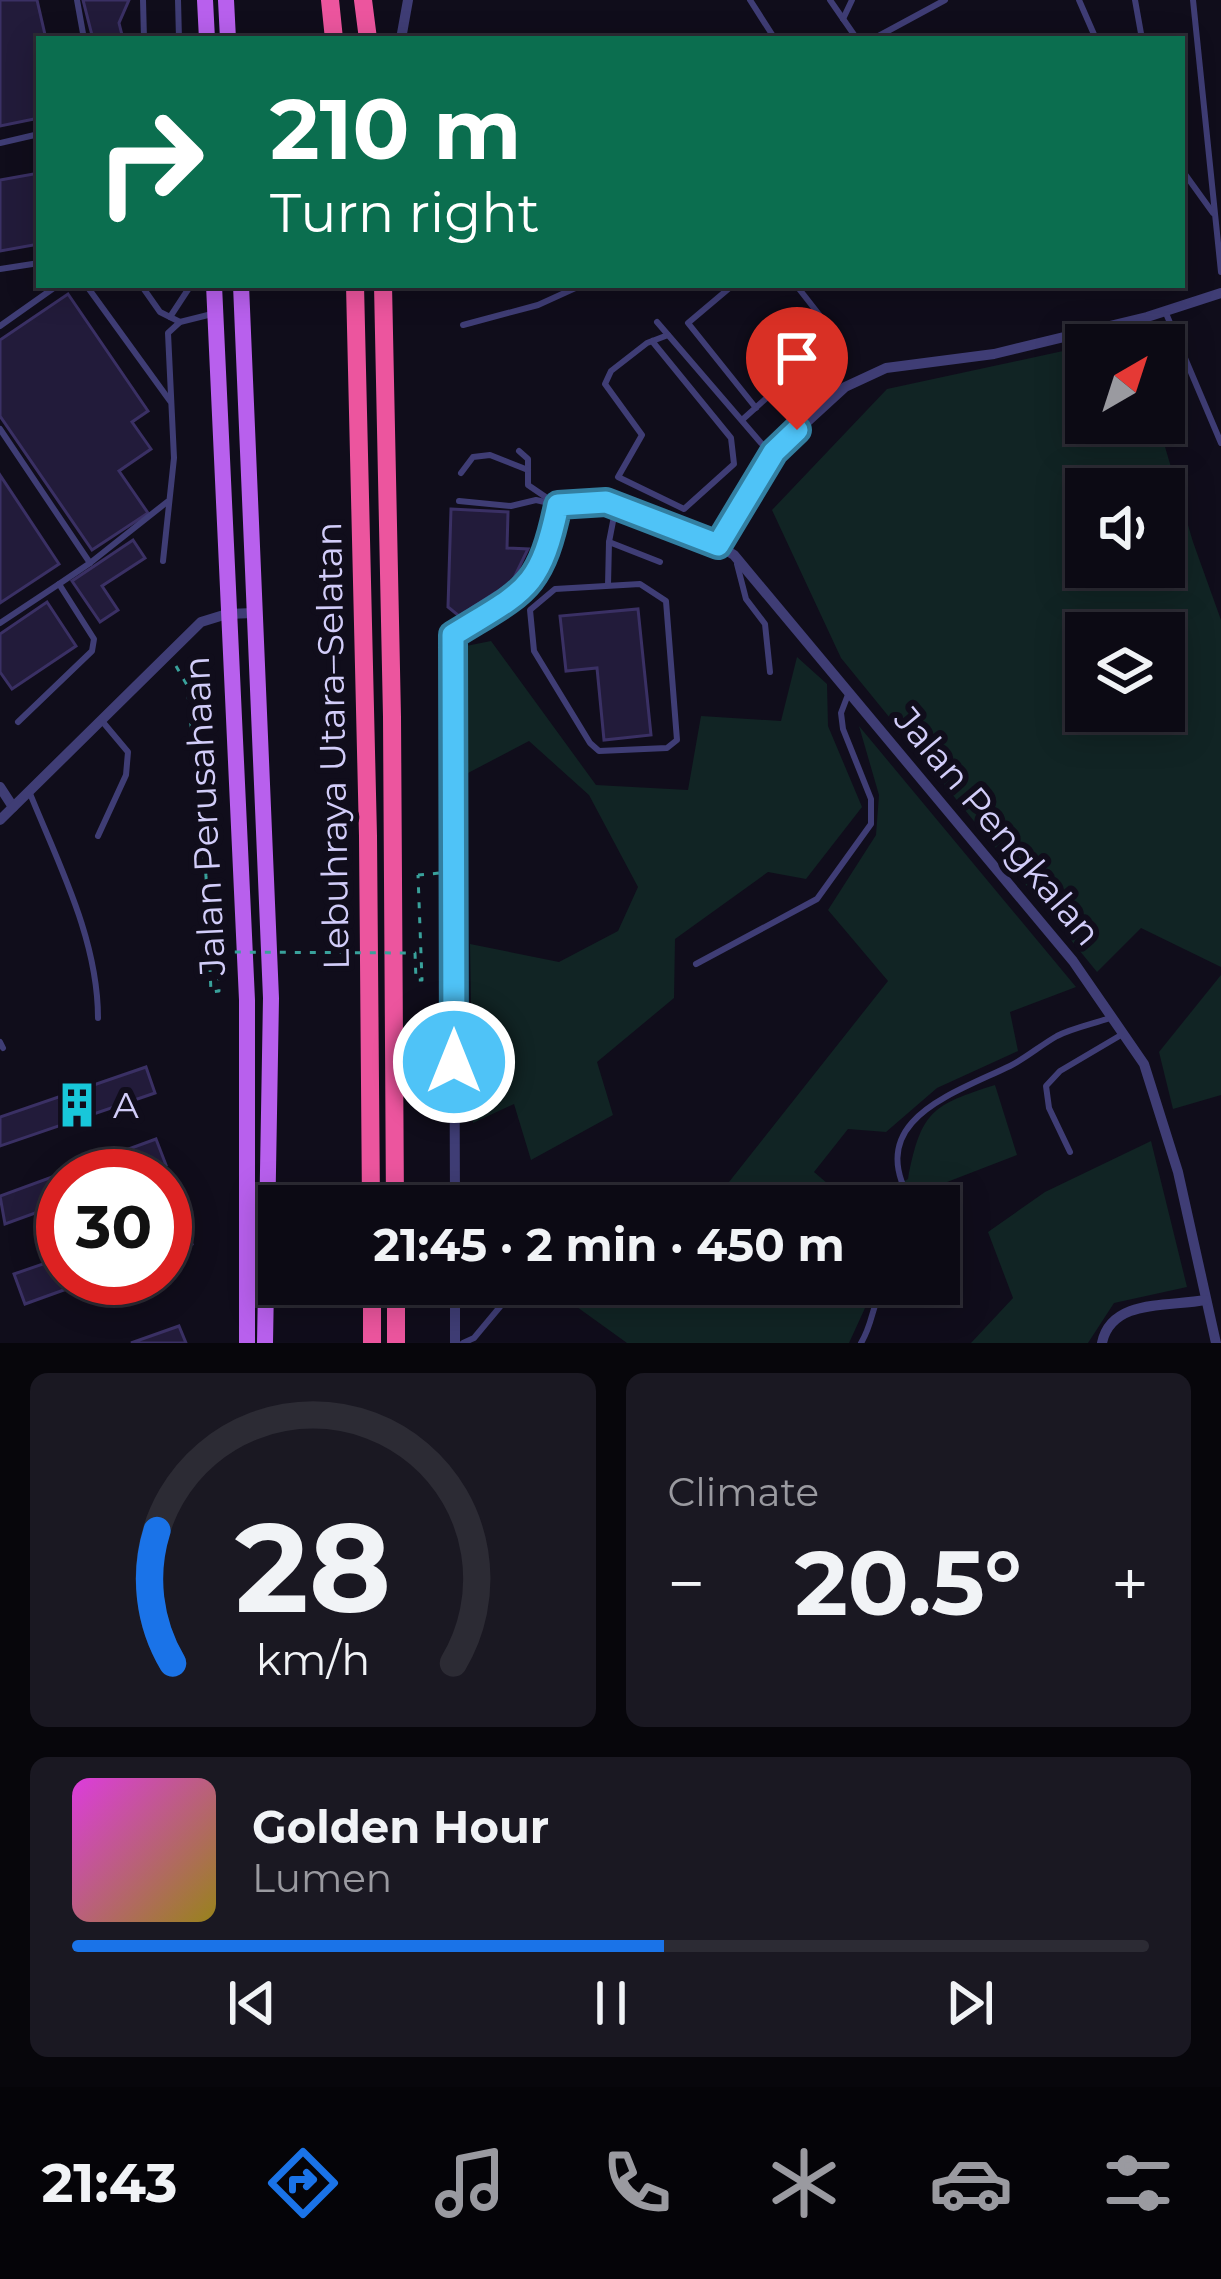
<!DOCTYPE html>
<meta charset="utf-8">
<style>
body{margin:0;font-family:Montserrat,sans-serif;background:#1a1822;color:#f1f3f6;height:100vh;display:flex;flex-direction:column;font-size:45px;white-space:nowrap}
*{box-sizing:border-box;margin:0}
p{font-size:39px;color:#9a9aa0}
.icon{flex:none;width:66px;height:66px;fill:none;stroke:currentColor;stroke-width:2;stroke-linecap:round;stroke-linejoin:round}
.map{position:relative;height:1343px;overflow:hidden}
.drawer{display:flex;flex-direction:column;gap:30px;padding:30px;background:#07060b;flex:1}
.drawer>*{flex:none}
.banner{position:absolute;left:36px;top:36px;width:1149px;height:252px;border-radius:0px;box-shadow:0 6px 30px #0003,0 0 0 3px #2c2b34;background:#0b6e4f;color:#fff;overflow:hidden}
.needle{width:78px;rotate:39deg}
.buttons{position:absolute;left:1065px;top:324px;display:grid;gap:24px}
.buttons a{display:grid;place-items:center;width:120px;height:120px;border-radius:0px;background:#0c0a14;box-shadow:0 6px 30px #0003,0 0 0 3px #2c2b34;font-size:60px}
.speed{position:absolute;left:36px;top:1149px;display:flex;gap:24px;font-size:60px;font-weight:700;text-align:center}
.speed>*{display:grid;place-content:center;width:156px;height:156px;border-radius:50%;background:#0c0a14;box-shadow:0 6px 30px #0003,0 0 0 3px #2c2b34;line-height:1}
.speed .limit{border:18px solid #d22;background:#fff;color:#111}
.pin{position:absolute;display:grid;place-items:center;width:102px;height:102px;color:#fff;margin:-123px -51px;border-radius:50% 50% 50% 0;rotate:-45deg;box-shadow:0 0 12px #0007}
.pin .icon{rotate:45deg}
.me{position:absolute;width:132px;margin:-66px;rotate:0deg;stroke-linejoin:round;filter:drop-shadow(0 0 9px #0008)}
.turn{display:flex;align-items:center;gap:42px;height:252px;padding:0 36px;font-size:54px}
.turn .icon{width:156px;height:156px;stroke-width:2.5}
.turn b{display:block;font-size:84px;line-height:102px}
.big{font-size:90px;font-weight:700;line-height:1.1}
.drawer .tile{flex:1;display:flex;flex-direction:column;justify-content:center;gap:18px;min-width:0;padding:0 42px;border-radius:18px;background:#1a1822}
.drawer .dial{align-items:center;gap:0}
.dial svg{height:312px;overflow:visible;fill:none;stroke:#2c2b34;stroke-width:7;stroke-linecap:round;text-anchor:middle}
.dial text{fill:#f1f3f6;stroke:none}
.song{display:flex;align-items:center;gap:36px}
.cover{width:144px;height:144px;border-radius:18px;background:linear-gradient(135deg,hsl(300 70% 55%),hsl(50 70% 35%))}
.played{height:12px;border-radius:6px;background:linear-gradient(90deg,#1a73e8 55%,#2c2b34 55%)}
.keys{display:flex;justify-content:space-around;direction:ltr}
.heat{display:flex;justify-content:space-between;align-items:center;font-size:66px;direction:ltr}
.drawer .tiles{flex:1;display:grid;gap:30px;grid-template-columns:1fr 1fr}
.tile:last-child{grid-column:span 2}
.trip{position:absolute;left:258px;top:1185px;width:702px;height:120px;border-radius:0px;background:#0c0a14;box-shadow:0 6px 30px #0003,0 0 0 3px #2c2b34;font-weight:700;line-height:120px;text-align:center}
.menu{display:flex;height:192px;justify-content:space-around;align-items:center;background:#050408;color:#9a9aa0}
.menu .icon{width:84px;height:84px}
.menu .on{color:#1a73e8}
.menu b{font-size:54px;color:#f1f3f6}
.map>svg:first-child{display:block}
</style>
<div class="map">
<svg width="1221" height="1343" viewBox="0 0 1221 1343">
<rect width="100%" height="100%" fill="#100d1b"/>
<g fill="#112424" fill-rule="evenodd">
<path d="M1086,346V423H1158L1193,542L1221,620V967L1141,928L1097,972L841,658L772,510L887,389ZM1164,489V567H1086V489ZM1164,633V711H1086V633Z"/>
<polygon points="491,641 596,785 688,790 701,716 781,721 797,657 827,684 828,726 862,807 806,879 768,872 675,939 674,998 597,1062 613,1115 531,1160 514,1104 473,1123 470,944 559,962 618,931 638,887 589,795 529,741 468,773 466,646"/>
<polygon points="859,726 1076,987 1010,1012 1018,1051 937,1088 886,1132 848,1129 814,1172 854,1206 710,1206 888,981 828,910 876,835 879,795"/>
<polygon points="1221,975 1221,1095 1173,1109 1159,1052"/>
<path d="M995,1085L1017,1155L916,1194L911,1206H865L908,1179C921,1111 932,1105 995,1085Z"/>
<polygon points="1151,1141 1187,1287 1114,1303 1088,1343 971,1343 1013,1298 988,1232 1045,1192"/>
<polygon points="553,1284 638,1284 644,1289 649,1284 876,1284 849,1343 627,1343 552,1289"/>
</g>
<g fill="#221b3a" stroke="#3a3064" stroke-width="3">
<polygon points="0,0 37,0 46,39 39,39 39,118 0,126"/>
<polygon points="83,0 129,0 119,23 123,39 93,39"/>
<polygon points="39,173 39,244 0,251 0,180"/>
<polygon points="68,294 148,411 132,422 151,449 119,471 148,513 92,550 0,416 0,340"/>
<polygon points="0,475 59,564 0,603"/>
<polygon points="451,509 508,512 507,548 528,549 512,582 459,616 448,607"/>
<polygon points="133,540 145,558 102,586 118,610 100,622 72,581"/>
<polygon points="47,602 76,646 12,689 0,672 0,634"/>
<polygon points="638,609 651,735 604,740 597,668 566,671 560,616"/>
<polygon points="146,1067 155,1093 0,1146 0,1117"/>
<polygon points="156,1139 166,1165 136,1176 63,1176 63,1203 5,1224 0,1196"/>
<polygon points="181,1215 192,1244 165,1254 165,1221"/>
<polygon points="63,1257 63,1278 97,1278 25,1304 14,1274"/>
<polygon points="179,1326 186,1343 131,1343"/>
</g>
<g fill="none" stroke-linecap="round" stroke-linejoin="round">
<g stroke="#39a19b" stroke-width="3" stroke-dasharray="6 9" stroke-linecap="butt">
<polyline points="176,666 187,685 206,876"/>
<polyline points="418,875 440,873"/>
</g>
<g stroke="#3f3d75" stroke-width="6">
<polyline points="77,0 84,39"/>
<polyline points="143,0 144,39"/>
<polyline points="178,0 179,39"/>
<polyline points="750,0 775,39"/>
<polyline points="830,0 857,39"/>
<polyline points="1079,0 1096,39"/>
<polyline points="1135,0 1142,39"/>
<polyline points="1193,0 1221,272"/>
<polyline points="843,19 852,0"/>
<polyline points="873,39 945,0"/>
<polyline points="0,143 39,134"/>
<polyline points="1182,170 1213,213"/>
<polyline points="0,269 39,263"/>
<polyline points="86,285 170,401"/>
<polyline points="141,285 160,312 180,322"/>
<polyline points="733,285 688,323 756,408"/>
<polyline points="1165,311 1221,443"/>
<polyline points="170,317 191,285"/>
<polyline points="657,322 761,443 774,452"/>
<polyline points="463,325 538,305 582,285"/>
<polyline points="0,326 58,285"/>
<polyline points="652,341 731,438 734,464 684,509 618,477 642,435 605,384 611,371 647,343 668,335"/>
<polyline points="742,420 828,343 828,326 796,285"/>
<polyline points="0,429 90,563 167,502"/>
<polyline points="519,451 528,459 528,485 553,502"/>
<polyline points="461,473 473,457 490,455 528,470"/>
<polyline points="459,501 511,506 536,500 558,505"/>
<polyline points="609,542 660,562"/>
<polyline points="163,561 174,458 168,333 180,322 212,314"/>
<polyline points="737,564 746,599 765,624 770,672"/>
<polygon points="640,584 666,601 677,740 667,748 599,751 590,743 534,651 530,610 555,589"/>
<polyline points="608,585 609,542 616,506"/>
<polyline points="0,623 59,584"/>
<polyline points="18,722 92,651 94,639 59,584 90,563"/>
<path d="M29,791C58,863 98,939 98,1018"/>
<polyline points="98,836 126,775 128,752 102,721"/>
<polyline points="696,964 817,899 871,824 871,799 843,729 841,713 849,692"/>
<polyline points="0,1042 3,1048"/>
<polyline points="1070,1152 1049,1108 1046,1086 1060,1071 1121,1035"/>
<polyline points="510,1206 522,1206"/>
<path d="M914,1206C860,1122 950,1095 1010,1066C1026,1058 1041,1045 1057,1036C1073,1028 1093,1024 1110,1018"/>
<polyline points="463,1343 474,1338 519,1284"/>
<path d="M861,1343C873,1324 872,1304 884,1284"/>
</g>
<g stroke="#3f3d75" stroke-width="10">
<polyline points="401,39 408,0"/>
<polyline points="718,545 774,452 845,387 886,368 994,354 1147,317 1221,293"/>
<polyline points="0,787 13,807"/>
<polyline points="0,820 201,622 227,614 254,613"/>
<path d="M455,1206L453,635C524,591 540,591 558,505L606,503L718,545L734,555L1073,961L1144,1064L1178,1172L1216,1343"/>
<polyline points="455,1284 455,1343"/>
<path d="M1102,1343C1111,1298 1170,1307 1205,1300"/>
</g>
<g stroke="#b860ed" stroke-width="16">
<polyline points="205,0 207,39"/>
<polyline points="226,0 228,39"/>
<polyline points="214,285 247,1000 247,1343"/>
<polyline points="241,285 271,998 265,1343"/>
</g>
<g stroke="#ec559e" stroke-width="18">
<polyline points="330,0 334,39"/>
<polyline points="363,0 368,39"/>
<polyline points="355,285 368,836 371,1206"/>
<polyline points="383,285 392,717 395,1206"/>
<polyline points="372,1284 372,1343"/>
<polyline points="396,1284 396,1343"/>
</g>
<polyline stroke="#39a19b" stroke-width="3" stroke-dasharray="6 9" stroke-linecap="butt" points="206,876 211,992 219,991 218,952 415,953 416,980 422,980 418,875"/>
</g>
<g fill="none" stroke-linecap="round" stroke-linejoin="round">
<g stroke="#337fa1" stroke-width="30">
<path id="route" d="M454,1062L453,635C524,591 540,591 558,505L606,502L718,545L774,452L797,430"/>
</g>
<use href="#route" stroke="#4fc3f7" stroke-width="21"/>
</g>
<defs>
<g id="building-bare" transform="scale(3.6)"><path d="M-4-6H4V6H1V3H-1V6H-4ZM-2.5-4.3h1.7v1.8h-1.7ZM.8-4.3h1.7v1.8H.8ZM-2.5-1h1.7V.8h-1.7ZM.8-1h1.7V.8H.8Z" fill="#18c7da" stroke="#100d1b" stroke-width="2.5" paint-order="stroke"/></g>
</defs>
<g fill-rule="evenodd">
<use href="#building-bare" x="77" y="1105"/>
</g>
<g text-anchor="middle" stroke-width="12" stroke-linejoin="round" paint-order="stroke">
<g font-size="36" fill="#d2cdf9" stroke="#100d1b">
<text transform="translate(332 746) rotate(-91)" y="13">Lebuhraya Utara–Selatan</text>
<text transform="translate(204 816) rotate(-93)" y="13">Jalan Perusahaan</text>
<text transform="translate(998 826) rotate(50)" y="13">Jalan Pengkalan</text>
</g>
<g font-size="36" fill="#d2cdf9" stroke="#100d1b" text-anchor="start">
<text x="113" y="1118">A</text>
</g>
</g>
</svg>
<div class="buttons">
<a><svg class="needle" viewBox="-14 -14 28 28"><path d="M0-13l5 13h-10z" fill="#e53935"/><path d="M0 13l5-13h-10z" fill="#9a9aa0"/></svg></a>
<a><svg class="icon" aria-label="sound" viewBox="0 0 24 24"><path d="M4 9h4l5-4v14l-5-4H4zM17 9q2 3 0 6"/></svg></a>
<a><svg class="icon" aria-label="layers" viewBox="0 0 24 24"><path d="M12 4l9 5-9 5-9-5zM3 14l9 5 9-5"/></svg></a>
</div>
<div class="speed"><div class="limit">30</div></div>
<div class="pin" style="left:797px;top:430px;background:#d93025"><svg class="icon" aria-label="arrive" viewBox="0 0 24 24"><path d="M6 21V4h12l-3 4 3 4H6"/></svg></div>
<svg class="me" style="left:454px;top:1062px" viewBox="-20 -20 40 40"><circle r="17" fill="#4fc3f7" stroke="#fff" stroke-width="3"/><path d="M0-11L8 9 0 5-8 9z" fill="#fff"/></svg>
<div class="trip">21:45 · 2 min · 450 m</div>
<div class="banner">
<div class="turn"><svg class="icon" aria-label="right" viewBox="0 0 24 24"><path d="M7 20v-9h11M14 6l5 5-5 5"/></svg><div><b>210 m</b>Turn right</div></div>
</div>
</div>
<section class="drawer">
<div class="tiles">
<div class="tile dial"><svg viewBox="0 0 100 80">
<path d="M14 69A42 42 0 1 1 86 69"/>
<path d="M14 69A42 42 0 0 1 10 35" stroke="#1a73e8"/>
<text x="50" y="56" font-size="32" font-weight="700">28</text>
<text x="50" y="72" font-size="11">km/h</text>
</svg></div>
<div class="tile"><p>Climate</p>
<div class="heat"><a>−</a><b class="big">20.5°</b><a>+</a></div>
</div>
<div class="tile">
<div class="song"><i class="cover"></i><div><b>Golden Hour</b><p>Lumen</p></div></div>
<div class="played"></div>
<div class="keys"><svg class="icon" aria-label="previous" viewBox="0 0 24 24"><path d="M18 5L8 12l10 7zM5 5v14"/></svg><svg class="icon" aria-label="pause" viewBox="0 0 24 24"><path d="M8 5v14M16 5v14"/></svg><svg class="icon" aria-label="next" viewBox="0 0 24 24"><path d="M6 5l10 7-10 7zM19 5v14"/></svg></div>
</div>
</div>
</section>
<nav class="menu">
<b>21:43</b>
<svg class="icon on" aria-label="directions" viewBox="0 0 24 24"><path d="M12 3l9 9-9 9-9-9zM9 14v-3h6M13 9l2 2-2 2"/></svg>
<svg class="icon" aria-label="music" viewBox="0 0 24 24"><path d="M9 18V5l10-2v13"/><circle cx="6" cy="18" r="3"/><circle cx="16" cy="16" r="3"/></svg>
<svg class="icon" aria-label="phone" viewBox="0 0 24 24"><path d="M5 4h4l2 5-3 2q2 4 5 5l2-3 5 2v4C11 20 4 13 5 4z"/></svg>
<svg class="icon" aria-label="climate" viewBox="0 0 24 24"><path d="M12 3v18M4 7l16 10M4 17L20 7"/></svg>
<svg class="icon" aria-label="car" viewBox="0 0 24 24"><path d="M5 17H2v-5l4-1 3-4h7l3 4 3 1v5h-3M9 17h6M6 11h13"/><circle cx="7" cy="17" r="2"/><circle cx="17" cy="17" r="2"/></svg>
<svg class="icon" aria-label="filters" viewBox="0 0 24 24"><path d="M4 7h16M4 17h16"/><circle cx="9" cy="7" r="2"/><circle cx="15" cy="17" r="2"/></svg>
</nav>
